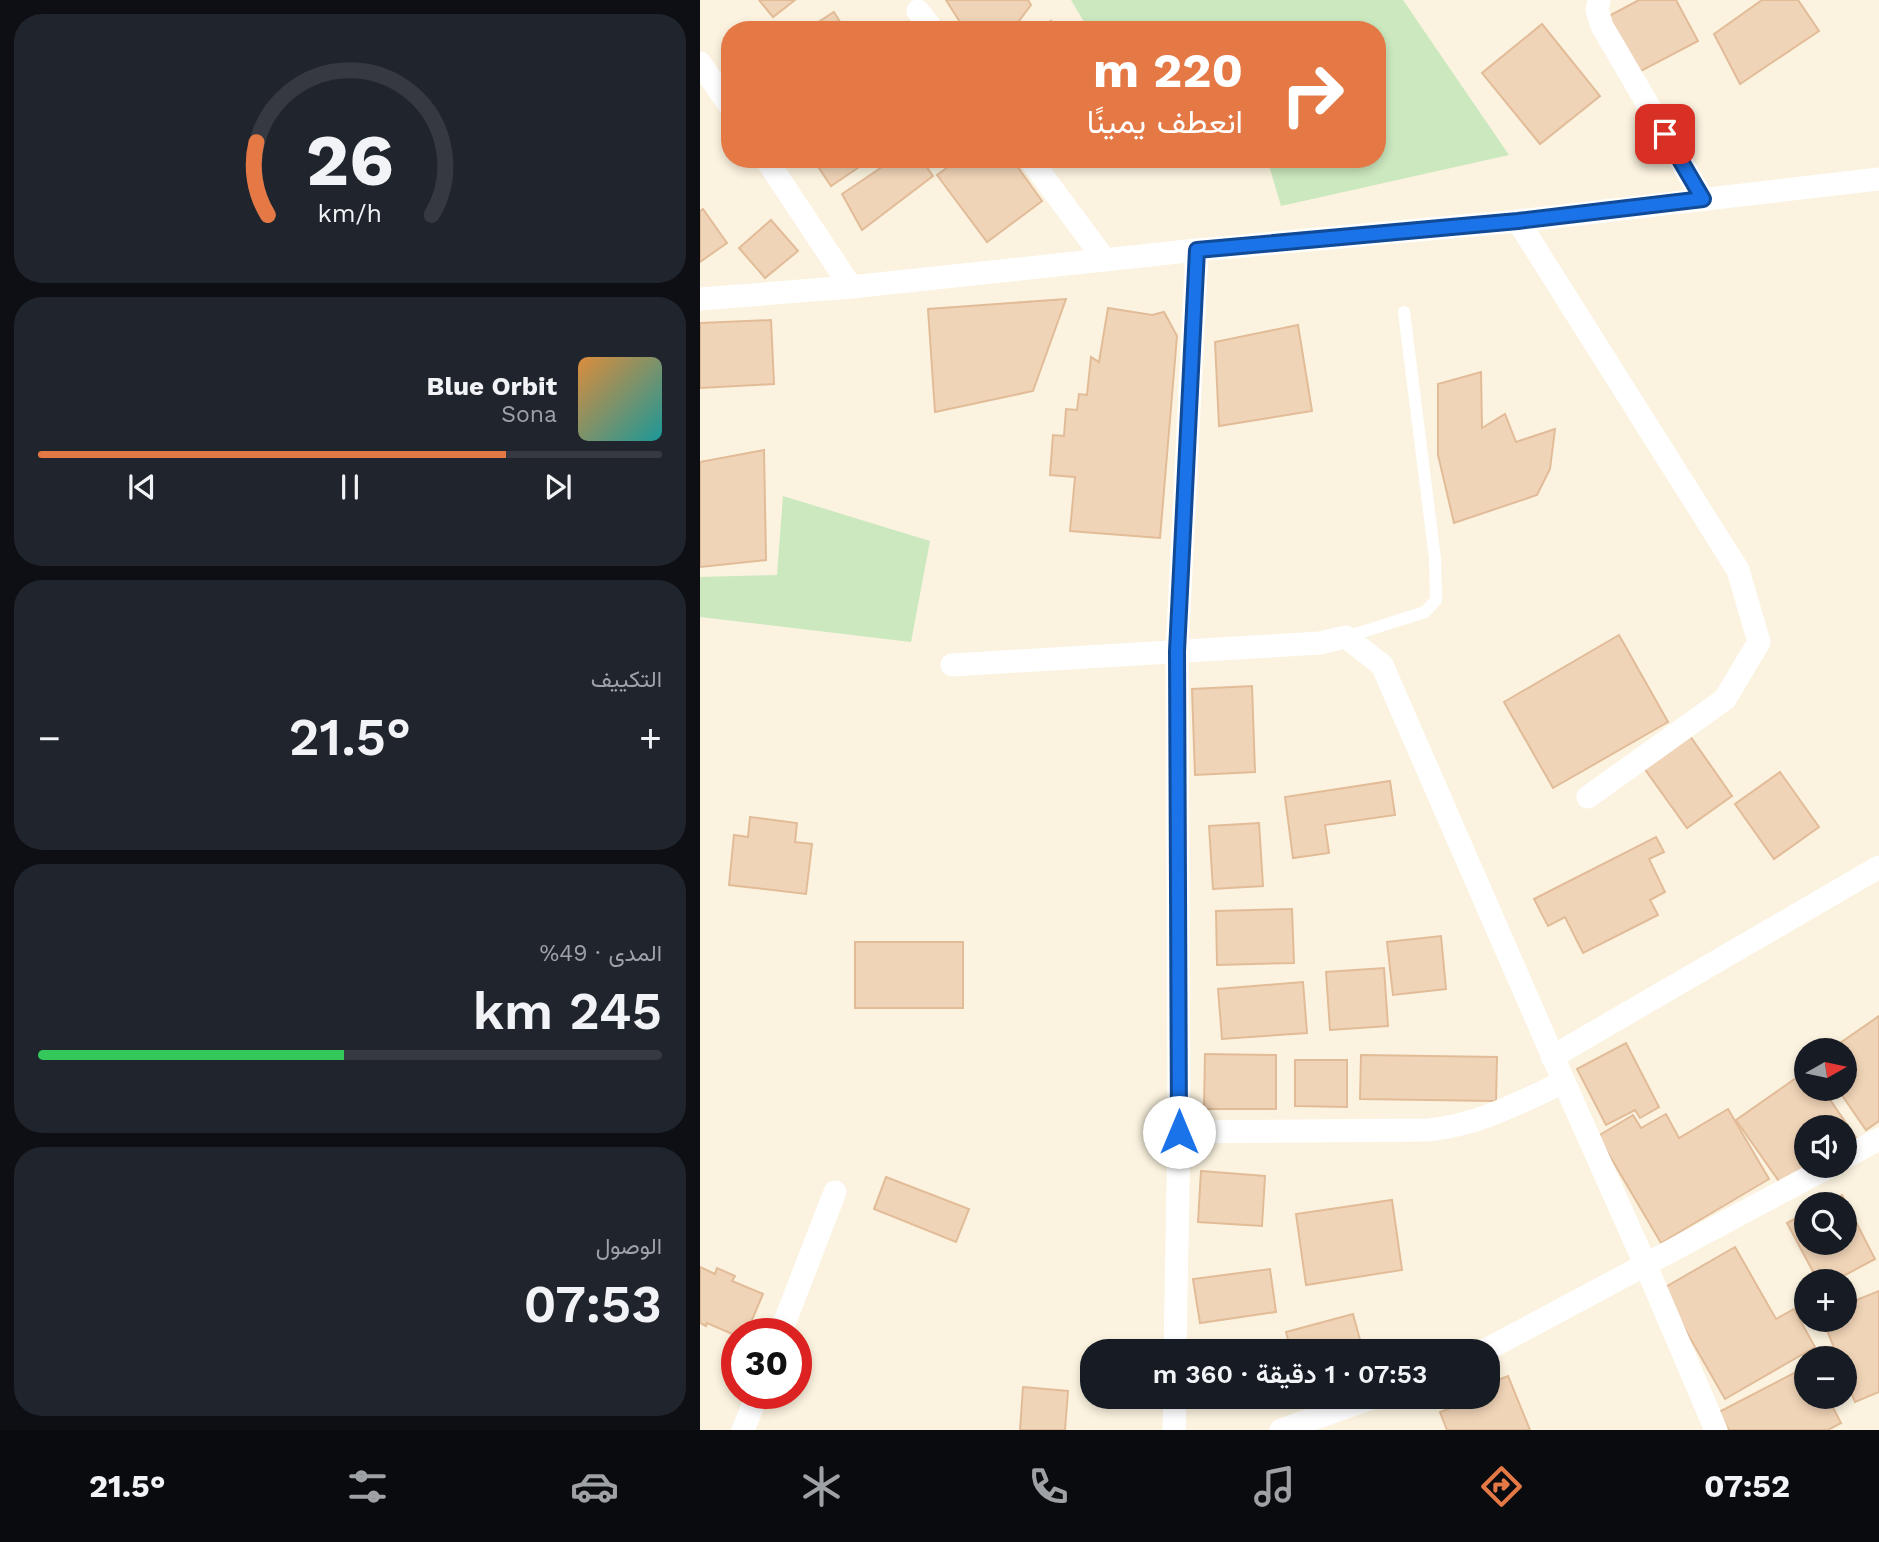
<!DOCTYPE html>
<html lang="ar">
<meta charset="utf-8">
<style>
body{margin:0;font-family:"Work Sans",Vazirmatn,sans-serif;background:#20242c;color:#f1f3f6;direction:rtl;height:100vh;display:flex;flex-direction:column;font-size:26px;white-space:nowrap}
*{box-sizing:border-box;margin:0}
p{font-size:23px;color:#9ea1a6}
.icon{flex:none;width:38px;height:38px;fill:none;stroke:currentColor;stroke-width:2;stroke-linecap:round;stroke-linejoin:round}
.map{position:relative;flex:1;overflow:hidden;direction:ltr}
.details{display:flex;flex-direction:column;gap:14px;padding:14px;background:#0d0f14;width:700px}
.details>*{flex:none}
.banner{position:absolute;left:21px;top:21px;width:665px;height:147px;border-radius:28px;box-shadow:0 4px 10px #0003;direction:rtl;background:#e47946;color:#fff;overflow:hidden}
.needle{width:46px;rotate:81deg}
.tools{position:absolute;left:1094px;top:1038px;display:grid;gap:14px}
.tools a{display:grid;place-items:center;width:63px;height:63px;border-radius:50%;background:#171b24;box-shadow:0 4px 10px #0003;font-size:35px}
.speed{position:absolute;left:21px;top:1318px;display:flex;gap:14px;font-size:35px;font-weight:700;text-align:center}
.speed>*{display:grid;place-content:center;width:91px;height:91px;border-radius:50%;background:#171b24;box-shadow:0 4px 10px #0003;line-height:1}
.speed .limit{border:10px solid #d22;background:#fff;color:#111}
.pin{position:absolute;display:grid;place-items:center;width:60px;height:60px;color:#fff;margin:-30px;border-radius:14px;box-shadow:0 4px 10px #0006}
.me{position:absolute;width:77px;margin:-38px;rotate:0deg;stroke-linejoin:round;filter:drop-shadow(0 0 5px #0008)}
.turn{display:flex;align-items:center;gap:24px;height:147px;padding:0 28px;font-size:32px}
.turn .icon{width:91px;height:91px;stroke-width:2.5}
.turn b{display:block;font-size:49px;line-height:60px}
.big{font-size:52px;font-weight:600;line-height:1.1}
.details .widget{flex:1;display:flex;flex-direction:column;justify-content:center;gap:10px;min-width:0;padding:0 24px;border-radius:28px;background:#20242c}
.details .dial{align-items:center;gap:0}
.dial svg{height:182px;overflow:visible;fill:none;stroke:#363941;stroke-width:7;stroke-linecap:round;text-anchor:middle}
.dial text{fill:#f1f3f6;stroke:none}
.song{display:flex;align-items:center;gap:21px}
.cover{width:84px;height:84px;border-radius:10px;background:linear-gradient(135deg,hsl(30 70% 55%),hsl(180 70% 35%))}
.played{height:7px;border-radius:4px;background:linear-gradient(90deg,#e47946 75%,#363941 75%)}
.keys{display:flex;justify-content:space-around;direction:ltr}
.heat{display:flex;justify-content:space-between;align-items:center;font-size:38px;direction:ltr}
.charge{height:10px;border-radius:5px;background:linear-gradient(90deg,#34c759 49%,#363941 0)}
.trip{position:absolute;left:380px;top:1339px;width:420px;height:70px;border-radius:28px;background:#171b24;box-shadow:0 4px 10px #0003;font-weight:600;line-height:70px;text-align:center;direction:rtl}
.tabs{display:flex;height:112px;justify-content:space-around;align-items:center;background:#090b0e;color:#9ea1a6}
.tabs .icon{width:49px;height:49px}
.tabs .on{color:#e47946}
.tabs b{font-size:32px;color:#f1f3f6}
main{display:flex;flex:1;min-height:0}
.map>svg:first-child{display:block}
</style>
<main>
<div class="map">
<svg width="1179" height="1430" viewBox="0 0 1179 1430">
<rect width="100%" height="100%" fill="#fbf3df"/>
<g fill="#cbe8bf">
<polygon points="371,0 703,0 809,155 581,206 567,159 677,159 677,30 389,30"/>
<polygon points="83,496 230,541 211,642 0,617 0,577 77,575"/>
</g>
<g fill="#f0d4b7" stroke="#e2bc98" stroke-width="2">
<polygon points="59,0 95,0 73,17"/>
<polygon points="246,0 328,0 331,5 312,30 265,30"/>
<polygon points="939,0 976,0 998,41 939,72 909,16"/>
<polygon points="1062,0 1098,0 1119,31 1040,84 1014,34"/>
<polygon points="134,12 145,30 106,30"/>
<polygon points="351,21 357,30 338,30"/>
<polygon points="842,24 900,96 840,144 782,73"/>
<polygon points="113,159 171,159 131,186"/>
<polygon points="194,159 221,159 233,176 162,230 142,194"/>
<polygon points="259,159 312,159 342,201 287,242 237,175"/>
<polygon points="3,209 27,243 0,262 0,211"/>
<polygon points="71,220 98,251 65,278 39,248"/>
<polygon points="366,299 333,391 235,412 228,309"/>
<polygon points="408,308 452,315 464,312 477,336 460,538 370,531 375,477 350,475 353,435 364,436 366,409 377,410 379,394 387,395 391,357 399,362"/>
<polygon points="71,320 74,384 0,388 0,323"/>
<polygon points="598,325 612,411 519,426 515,342"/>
<polygon points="781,372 782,428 805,414 816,442 855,429 850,469 837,495 754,523 738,455 738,384"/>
<polygon points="64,450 66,560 0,567 0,462"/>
<polygon points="919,635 968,722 853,788 804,702"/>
<polygon points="552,686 555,772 495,775 492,689"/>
<polygon points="990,736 1032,796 987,828 944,768"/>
<polygon points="1080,772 1119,827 1074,859 1035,804"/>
<polygon points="690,781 695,815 625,825 629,853 593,858 585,797"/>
<polygon points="50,817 97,823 95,842 112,844 106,894 29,885 34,835 48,837"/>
<polygon points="559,823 563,886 513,889 509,826"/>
<polygon points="956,837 964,852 949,859 965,892 950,900 958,915 883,953 865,917 848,926 834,899"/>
<polygon points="592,909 594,963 517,965 516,911"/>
<polygon points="741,936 746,989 693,995 687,942"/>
<rect x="155" y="942" width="108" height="66"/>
<polygon points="684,968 688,1026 630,1030 626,972"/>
<polygon points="603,982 607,1033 522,1039 518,989"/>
<polygon points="1179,1016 1179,1121 1166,1130 1137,1088 1144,1088 1144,1050 1130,1050"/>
<polygon points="926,1043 959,1107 940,1118 935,1110 906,1125 877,1069"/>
<polygon points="505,1054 576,1055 576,1109 504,1109"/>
<polygon points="661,1055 797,1057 796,1101 660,1099"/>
<polygon points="595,1060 647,1060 647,1107 595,1106"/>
<polygon points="1106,1071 1106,1088 1122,1088 1157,1139 1144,1148 1144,1127 1106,1127 1106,1166 1120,1166 1085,1190 1036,1120"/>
<polygon points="1028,1109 1069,1179 961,1243 898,1136 933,1115 941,1128 966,1114 979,1138"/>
<polygon points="501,1171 565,1176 562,1226 498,1222"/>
<polygon points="186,1177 269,1209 256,1242 174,1209"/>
<polygon points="1142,1195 1175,1259 1134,1281 1118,1281 1087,1223 1106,1213 1106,1242 1144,1242 1144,1204 1124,1204"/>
<polygon points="692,1200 702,1270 606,1285 596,1214"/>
<polygon points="1035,1247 1076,1319 1094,1309 1115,1347 1025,1399 962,1289"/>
<polygon points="0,1267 15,1274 17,1268 35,1276 32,1281 63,1294 46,1334 37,1334 37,1336 7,1323 6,1326 0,1323"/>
<polygon points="570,1269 576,1312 500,1323 493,1279"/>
<polygon points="1179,1291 1179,1392 1155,1402 1144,1374 1144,1358 1138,1358 1123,1320 1144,1320 1144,1305"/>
<polygon points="653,1314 663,1351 591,1351 586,1332"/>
<polygon points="1106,1367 1106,1396 1127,1396 1141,1423 1128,1430 1029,1430 1019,1412"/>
<polygon points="808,1376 830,1430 747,1430 740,1412 778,1398 778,1396 788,1396 788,1384"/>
<polygon points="323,1387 368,1391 365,1430 320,1430"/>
</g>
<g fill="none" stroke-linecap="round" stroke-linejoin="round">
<polyline stroke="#fff" stroke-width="12" points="646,637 725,612 736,600 735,559 704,312"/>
<g stroke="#fff" stroke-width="23">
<polyline points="899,0 897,10 902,26 1003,199"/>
<polyline points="218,11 233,30"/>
<polyline points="0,63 30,106"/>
<polyline points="66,159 151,287"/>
<polyline points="330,159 405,260"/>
<polyline points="818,221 1038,570 1059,642 1025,699 888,797"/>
<polyline points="0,299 151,287 497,250 818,221 1179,179"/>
<polyline points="252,665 620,643 646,637 682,665 864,1082"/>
<polyline points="852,1057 1179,867"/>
<path d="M479,1132L728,1130C779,1125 818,1103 864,1082L946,1266L1016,1430"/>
<polyline points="1144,1158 1179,1139"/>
<polyline points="80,1334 135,1192"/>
<polyline points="475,1351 479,1132 477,651 497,250"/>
<polyline points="784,1351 1130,1166"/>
<polyline points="43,1430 58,1393"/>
<polyline points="474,1430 475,1396"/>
<polyline points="581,1430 678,1396"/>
</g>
</g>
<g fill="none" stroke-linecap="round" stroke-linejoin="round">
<g stroke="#114b97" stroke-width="18">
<polyline id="route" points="479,1132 477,651 497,250 818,221 1003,199 965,134"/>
</g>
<use href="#route" stroke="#1a73e8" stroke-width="12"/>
</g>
</svg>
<div class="tools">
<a><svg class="needle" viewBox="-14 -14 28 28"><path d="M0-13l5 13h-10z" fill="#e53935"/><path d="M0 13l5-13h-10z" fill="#9ea1a6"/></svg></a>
<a><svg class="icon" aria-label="sound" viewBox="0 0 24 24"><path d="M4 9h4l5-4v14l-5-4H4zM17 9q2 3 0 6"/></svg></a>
<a><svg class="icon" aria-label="search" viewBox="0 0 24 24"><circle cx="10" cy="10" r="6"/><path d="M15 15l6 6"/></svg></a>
<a>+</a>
<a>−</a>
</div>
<div class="speed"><div class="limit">30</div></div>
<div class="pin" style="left:965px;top:134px;background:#d93025"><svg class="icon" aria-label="arrive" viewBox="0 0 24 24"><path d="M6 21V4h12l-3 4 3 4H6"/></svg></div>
<svg class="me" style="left:479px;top:1132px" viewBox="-20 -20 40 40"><circle r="19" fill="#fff"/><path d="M0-13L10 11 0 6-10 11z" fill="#1a73e8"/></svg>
<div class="trip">07:53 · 1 دقيقة · 360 m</div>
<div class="banner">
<div class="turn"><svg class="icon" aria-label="right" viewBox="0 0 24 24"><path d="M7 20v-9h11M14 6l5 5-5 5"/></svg><div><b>220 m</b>انعطف يمينًا</div></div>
</div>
</div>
<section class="details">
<div class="widget dial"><svg viewBox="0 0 100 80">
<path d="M14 69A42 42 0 1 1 86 69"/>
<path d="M14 69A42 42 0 0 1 9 37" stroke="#e47946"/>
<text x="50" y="56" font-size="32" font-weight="700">26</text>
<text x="50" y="72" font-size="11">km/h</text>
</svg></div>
<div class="widget">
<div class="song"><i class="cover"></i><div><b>Blue Orbit</b><p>Sona</p></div></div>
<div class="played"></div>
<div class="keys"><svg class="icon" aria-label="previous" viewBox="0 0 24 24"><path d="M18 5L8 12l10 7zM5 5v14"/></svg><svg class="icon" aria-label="pause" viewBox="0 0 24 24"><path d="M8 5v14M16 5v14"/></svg><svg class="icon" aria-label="next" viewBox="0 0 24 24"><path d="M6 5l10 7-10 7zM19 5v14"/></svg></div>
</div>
<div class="widget"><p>التكييف</p>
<div class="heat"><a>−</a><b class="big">21.5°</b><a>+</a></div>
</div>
<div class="widget"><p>المدى · 49%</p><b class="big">245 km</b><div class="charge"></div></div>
<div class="widget"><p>الوصول</p><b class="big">07:53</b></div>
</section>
</main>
<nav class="tabs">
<b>07:52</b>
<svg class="icon on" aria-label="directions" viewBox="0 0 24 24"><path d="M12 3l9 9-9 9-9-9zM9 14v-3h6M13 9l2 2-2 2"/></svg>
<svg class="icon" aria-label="music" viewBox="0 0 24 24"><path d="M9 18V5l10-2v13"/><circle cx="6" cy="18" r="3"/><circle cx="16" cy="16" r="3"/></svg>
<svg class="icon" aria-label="phone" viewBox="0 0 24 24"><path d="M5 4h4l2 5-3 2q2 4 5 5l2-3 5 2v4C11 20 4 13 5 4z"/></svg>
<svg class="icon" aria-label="climate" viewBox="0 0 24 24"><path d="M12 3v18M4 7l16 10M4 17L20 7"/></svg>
<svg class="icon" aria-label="car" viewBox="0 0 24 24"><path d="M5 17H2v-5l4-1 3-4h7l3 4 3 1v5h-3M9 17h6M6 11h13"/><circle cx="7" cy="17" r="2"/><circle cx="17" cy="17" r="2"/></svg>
<svg class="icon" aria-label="filters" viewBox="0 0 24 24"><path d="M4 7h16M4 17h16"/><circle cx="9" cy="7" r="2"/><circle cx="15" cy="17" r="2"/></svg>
<b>21.5°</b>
</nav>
